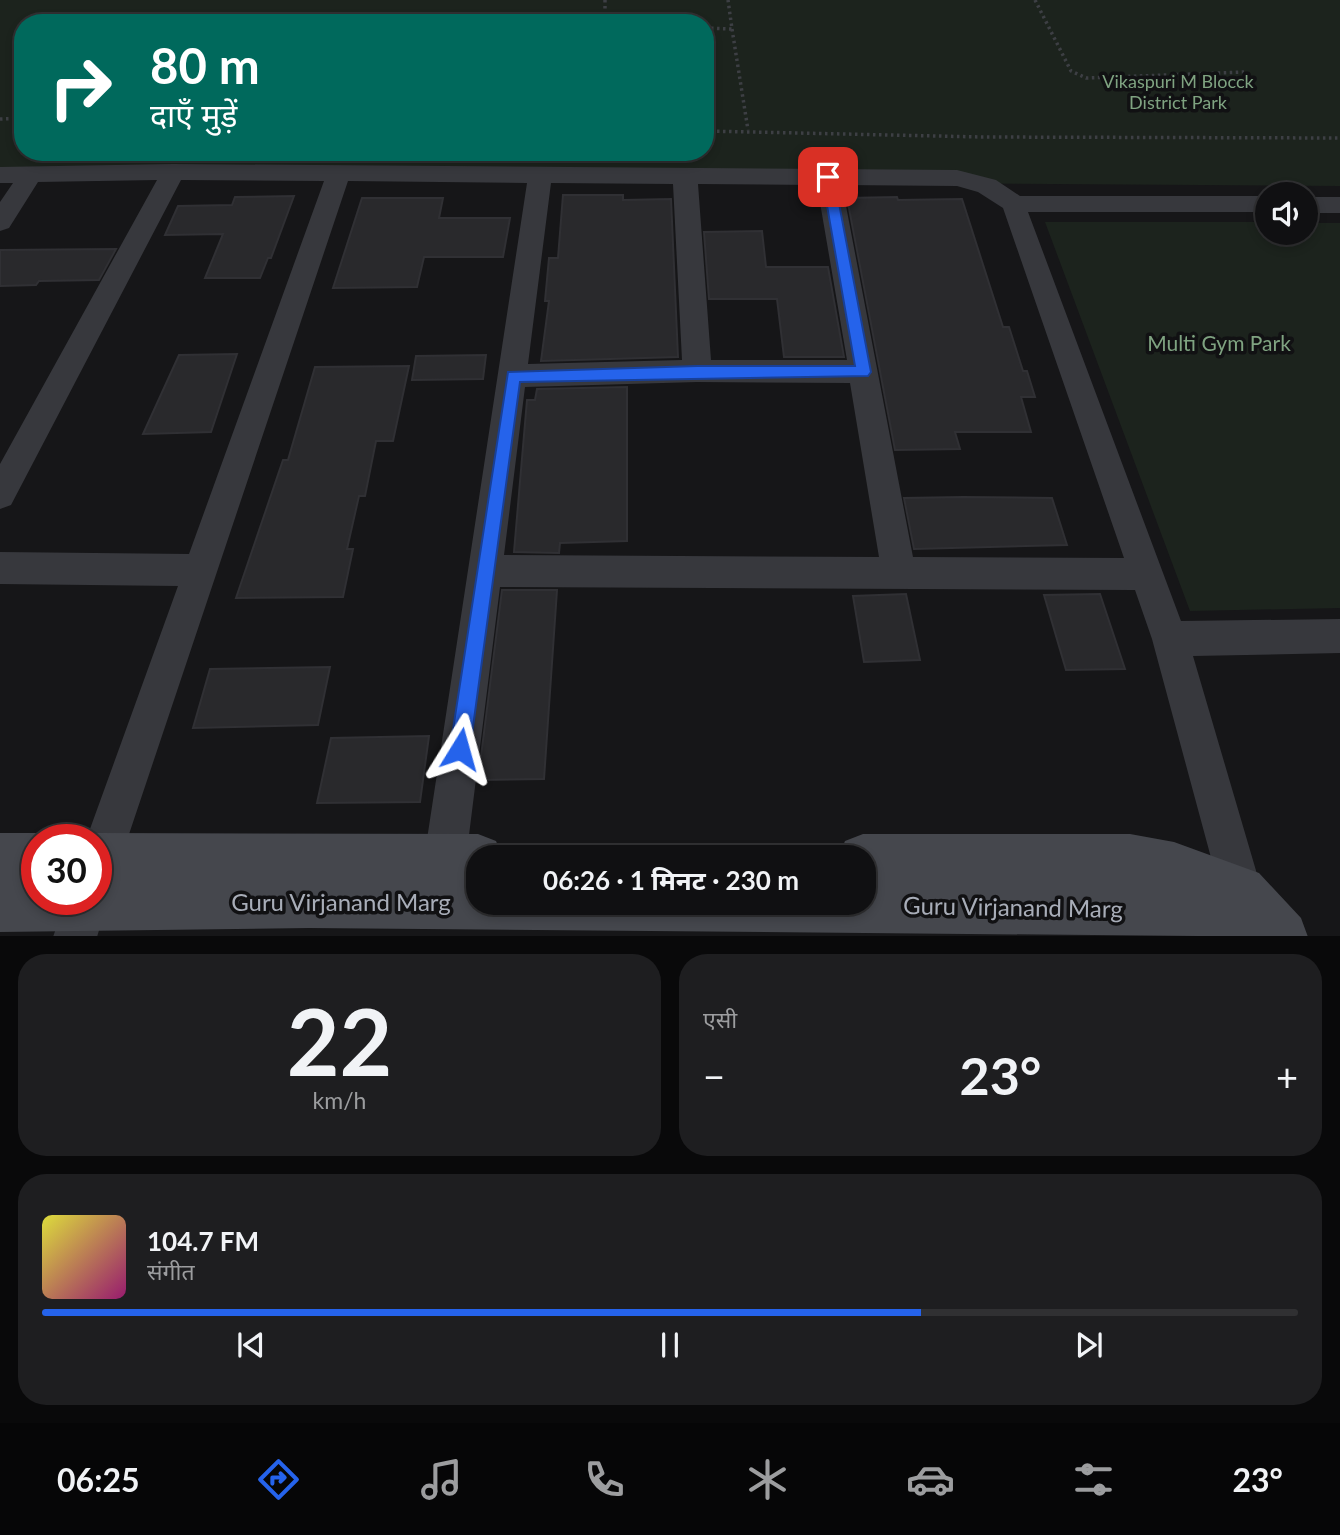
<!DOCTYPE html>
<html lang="hi">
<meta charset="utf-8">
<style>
body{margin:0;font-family:Lato,"Noto Sans Devanagari",sans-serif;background:#1e1e20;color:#f1f3f6;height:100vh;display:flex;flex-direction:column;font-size:26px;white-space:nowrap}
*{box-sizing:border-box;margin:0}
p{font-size:23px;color:#9c9d9f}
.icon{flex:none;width:38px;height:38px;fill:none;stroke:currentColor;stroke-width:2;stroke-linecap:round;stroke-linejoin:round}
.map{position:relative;height:936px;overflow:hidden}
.side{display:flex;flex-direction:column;gap:18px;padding:18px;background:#09090a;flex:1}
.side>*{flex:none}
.guide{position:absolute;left:14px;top:14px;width:700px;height:147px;border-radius:28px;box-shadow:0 4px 10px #0003,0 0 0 2px #303032;background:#00695c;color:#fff;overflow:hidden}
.tools{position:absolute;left:1255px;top:182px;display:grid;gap:14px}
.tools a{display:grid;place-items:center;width:63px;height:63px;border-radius:50%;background:#101012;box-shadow:0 4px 10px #0003,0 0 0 2px #303032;font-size:35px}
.speed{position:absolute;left:21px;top:824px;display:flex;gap:14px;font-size:35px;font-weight:700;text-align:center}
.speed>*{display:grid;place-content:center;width:91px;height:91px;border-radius:50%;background:#101012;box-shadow:0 4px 10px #0003,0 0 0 2px #303032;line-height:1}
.speed .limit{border:10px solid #d22;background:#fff;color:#111}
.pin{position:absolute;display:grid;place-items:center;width:60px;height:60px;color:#fff;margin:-30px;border-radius:14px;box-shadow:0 4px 10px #0006}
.me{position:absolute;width:77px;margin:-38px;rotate:8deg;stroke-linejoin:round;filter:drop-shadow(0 0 5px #0008)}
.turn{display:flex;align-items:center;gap:24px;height:147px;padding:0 21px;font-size:32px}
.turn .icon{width:91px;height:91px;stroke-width:2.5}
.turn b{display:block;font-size:49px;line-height:60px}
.big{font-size:52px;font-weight:700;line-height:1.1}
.side .widget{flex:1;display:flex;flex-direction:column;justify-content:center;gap:10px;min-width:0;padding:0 24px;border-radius:28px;background:#1e1e20}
.side .dial{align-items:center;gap:0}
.dial b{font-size:91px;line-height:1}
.song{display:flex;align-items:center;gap:21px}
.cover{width:84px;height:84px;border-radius:10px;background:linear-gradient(135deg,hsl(60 70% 55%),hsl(320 70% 35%))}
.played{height:7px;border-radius:4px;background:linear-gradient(90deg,#2563eb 70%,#303032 70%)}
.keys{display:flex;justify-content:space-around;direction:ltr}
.heat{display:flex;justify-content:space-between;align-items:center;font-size:38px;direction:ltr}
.side .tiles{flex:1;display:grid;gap:18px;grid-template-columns:1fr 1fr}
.widget:last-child{grid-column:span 2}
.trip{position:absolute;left:466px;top:845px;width:410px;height:70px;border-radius:28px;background:#101012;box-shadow:0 4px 10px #0003,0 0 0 2px #303032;font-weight:700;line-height:70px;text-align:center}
.tabs{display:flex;height:112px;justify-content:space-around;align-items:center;background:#060607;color:#9c9d9f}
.tabs .icon{width:49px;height:49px}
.tabs .selected{color:#2563eb}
.tabs b{font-size:32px;color:#f1f3f6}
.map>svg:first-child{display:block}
</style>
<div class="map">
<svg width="1340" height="937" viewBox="0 0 1340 937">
<rect width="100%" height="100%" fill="#161618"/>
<g fill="#1c231d" fill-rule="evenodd">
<path d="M0,0H1340V186L0,177ZM23,23H705V152H23Z"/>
<polygon points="1045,222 1267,222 1267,233 1306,233 1306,223 1340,223 1340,608 1190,611"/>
</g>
<g fill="#29292c" stroke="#303034" stroke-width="2">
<polygon points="563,195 623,195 623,200 671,199 678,357 541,361 549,301 545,301 549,258 558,258"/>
<polygon points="294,196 271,258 268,258 260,278 205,278 223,234 165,235 178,206 232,205 235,197"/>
<polygon points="897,197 898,200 962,199 1003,327 1009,327 1023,371 1027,371 1035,397 1021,397 1031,432 955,432 960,449 895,450 847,198"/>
<polygon points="362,198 443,198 439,218 510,218 503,257 424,257 417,287 333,288"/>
<polygon points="762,231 766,267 828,267 844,357 784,357 777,299 709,299 704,232"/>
<polygon points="116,249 99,280 39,281 36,285 0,286 0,250"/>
<polygon points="237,354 211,432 143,434 179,355"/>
<polygon points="486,355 483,379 412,380 416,356"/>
<polygon points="409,366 393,441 376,441 365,496 359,496 347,549 353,549 343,597 236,598 283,460 288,460 315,367"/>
<polygon points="627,387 627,541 560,543 559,553 514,552 527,400 535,400 537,389"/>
<polygon points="963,497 1052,498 1067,545 914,549 904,498"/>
<polygon points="502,590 557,590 544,779 478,780"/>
<polygon points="906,594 920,660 864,662 853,596"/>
<polygon points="1100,594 1125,669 1066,670 1044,595"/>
<polygon points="330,667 318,725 193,728 210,669"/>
<polygon points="429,736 420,802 317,803 331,738"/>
</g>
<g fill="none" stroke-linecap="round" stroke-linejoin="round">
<g stroke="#3d3f44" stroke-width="3.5" stroke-dasharray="2.5 3.5" stroke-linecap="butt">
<polyline points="605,0 605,23"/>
<polyline points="1035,0 1071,71 1086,78 1244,72"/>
<polyline points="537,23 553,23"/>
<polyline points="705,28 732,29 728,0"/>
<polyline points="732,29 748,130"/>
<polyline points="0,119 23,118"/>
<polyline points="705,131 982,137 1340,138"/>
</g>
<g fill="#37383d" fill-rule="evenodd">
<path d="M173,164L957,170L996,180L1020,196H1267V212H1028L1181,621L1340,619V653L1193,656L1262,891L1265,937H1221L1220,891L1152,639L1135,590L500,587L466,859L460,874L445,880L430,874L424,859L527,183L348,181L117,870L111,885L103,888L108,900L97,937H53L66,900H96V840H86L178,586L0,584V552L189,554L324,181L181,180L11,505L0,509V464L157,180L38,182L9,228L0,231V202L13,183H0V167ZM551,183L673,184L682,360L528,364ZM698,184L817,185L847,360H711ZM842,185L957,186L978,192L1003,208L1124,558L913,557ZM697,382L850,383L879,557L504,555L525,387Z"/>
<rect x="1306" y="197" width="34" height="16"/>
</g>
<polygon fill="#45474d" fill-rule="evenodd" points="0,833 37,833 55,840 37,840 37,900 96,900 96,840 78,840 96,833 478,834 496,841 503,858 478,858 478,903 863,903 863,858 838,858 845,841 863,834 1130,834 1174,842 1259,873 1301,918 1308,937 309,928 0,932"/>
</g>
<polygon fill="#2563eb" stroke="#184099" stroke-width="2" points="828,173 834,177 871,372 868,376 520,382 470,749 467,756 460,759 453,756 450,749 508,372 697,366 855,366 822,177"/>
<g text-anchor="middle" stroke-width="7" stroke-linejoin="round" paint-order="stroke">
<g font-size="18" fill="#7fa381" stroke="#111113">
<text x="1178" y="88">Vikaspuri M Blocck<tspan x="1178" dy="21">District Park</tspan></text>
</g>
<g font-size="21" fill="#7fa381" stroke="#111113">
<text x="1219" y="351">Multi Gym Park</text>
</g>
<g font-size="24" fill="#a8adb8" stroke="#111113">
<text x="341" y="911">Guru Virjanand Marg</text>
<text transform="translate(1013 908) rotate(1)" y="8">Guru Virjanand Marg</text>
</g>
</g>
</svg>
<div class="tools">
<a><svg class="icon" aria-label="sound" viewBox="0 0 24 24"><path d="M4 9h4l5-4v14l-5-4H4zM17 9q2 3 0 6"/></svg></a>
</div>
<div class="speed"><div class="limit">30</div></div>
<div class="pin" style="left:828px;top:177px;background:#d93025"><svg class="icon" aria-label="arrive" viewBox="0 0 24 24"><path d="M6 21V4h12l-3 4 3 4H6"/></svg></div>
<svg class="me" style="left:460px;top:749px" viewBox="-20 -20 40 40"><path d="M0-17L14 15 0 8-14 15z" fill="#2563eb" stroke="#fff" stroke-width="4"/></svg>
<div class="trip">06:26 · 1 मिनट · 230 m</div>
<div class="guide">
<div class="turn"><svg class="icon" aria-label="right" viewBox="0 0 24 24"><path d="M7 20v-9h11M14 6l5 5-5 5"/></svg><div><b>80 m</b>दाएँ मुड़ें</div></div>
</div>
</div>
<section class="side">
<div class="tiles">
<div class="widget dial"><b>22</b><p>km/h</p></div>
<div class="widget"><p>एसी</p>
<div class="heat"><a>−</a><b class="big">23°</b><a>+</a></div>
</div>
<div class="widget">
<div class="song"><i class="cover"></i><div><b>104.7 FM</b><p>संगीत</p></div></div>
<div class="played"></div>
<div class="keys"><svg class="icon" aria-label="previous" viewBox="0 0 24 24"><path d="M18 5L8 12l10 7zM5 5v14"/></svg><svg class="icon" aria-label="pause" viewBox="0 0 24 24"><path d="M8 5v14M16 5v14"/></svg><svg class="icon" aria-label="next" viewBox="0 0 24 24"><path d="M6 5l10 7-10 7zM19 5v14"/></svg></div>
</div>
</div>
</section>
<nav class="tabs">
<b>06:25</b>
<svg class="icon selected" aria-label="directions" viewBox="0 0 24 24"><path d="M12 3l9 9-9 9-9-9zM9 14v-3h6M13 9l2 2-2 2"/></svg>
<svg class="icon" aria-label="music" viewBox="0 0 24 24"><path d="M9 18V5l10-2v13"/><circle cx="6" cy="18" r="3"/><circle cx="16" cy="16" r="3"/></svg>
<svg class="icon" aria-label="phone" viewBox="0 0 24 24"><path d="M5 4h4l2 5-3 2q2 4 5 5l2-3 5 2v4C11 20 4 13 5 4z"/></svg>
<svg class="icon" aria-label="climate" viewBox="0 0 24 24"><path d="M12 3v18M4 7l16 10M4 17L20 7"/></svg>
<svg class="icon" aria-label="car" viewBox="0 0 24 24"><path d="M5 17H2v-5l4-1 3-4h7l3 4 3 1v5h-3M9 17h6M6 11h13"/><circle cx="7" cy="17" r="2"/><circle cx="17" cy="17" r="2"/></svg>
<svg class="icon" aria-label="filters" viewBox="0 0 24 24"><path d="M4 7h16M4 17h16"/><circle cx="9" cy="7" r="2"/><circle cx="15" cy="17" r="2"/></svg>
<b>23°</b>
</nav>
